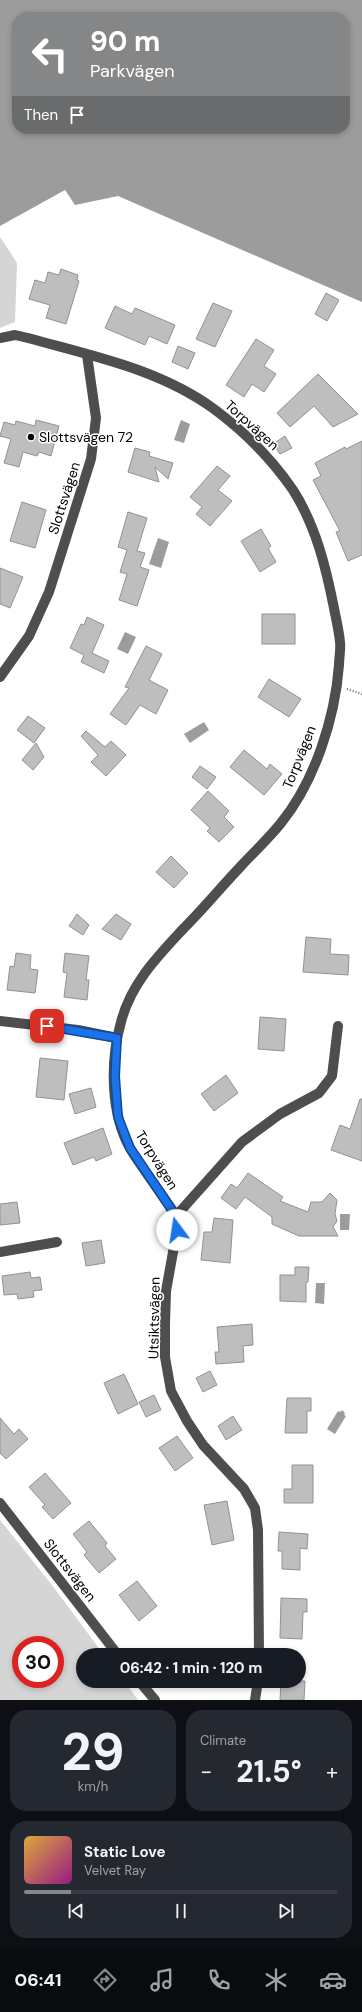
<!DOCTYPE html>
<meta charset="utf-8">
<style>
body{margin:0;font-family:"DM Sans",sans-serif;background:#242831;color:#f1f3f6;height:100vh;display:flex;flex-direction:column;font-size:15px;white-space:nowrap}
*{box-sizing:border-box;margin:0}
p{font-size:13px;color:#9ea1a6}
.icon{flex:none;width:22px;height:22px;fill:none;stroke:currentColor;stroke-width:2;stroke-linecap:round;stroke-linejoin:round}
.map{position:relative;height:1700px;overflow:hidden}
.side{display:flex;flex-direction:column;gap:10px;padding:10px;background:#0d0f14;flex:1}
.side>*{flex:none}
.guide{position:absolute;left:12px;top:12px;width:338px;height:122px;border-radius:16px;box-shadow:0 2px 6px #0003;background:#858687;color:#fff;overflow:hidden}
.speed{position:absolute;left:12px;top:1636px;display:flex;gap:8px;font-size:20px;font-weight:700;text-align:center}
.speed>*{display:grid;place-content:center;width:52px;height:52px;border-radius:50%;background:#171b24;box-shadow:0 2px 6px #0003;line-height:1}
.speed .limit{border:6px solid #d22;background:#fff;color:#111}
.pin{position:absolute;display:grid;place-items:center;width:34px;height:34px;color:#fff;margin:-17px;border-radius:8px;box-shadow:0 2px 6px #0006}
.me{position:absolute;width:44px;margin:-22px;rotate:346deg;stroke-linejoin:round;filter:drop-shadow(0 0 3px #0008)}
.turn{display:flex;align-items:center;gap:14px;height:84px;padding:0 12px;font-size:18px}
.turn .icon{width:52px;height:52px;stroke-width:2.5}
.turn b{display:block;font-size:28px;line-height:34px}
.then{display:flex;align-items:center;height:38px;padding:0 12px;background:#0003;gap:8px;font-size:15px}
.big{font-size:30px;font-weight:700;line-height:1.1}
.side .widget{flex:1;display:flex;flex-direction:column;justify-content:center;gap:6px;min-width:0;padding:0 14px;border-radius:16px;background:#242831}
.side .dial{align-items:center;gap:0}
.dial b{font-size:52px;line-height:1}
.song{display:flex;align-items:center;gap:12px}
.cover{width:48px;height:48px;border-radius:6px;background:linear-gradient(135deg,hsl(40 70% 55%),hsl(310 70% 35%))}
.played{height:4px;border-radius:2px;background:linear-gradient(90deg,#858687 15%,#363941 15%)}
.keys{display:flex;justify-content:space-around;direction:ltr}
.heat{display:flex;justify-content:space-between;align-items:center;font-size:22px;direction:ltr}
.side .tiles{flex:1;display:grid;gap:10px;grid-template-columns:1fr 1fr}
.widget:last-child{grid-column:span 2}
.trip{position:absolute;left:76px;top:1648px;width:230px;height:40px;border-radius:20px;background:#171b24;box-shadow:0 2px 6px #0003;font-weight:700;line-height:40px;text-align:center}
.tab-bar{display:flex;height:64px;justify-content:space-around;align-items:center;background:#090b0e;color:#9ea1a6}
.tab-bar .icon{width:28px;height:28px}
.tab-bar .current{color:#858687}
.tab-bar b{font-size:18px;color:#f1f3f6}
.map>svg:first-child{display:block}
</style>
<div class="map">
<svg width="362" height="1700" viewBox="0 0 362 1700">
<rect width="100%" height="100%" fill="#fff"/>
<g fill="#d5d5d5" fill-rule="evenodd">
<polygon points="0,237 17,263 15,322 0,328"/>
<path d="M0,1520L52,1585L104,1655H83V1681H124L138,1700H0ZM21,1645H55V1679H21Z"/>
</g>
<g fill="#9c9c9c" fill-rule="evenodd">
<path d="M0,0H362V302L118,196L75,205L65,190L0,226ZM17,17H345V129H17Z"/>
<polygon points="181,420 190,424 184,443 174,440"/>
<polygon points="158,538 169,542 161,568 149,564"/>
<polygon points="125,632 136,637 128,654 117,649"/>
<polygon points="204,722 209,730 190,743 184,734"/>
<polygon points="340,1214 350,1214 349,1230 340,1230"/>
<polygon points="316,1283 325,1283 324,1304 315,1303"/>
<polygon points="342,1410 345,1413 344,1415 346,1416 335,1434 327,1429 338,1411 340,1412"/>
</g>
<g fill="#bebebe" stroke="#929292">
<polygon points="61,269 78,275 77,280 79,281 66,324 46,318 50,305 29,299 35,280 45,283 48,272 59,275"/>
<polygon points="326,293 339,300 327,321 315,314"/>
<polygon points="213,303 232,311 215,347 196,339"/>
<polygon points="115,306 132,314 135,308 175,325 167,344 149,336 145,345 105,328"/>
<polygon points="256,339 274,350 264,366 276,374 264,392 252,384 244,397 226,385"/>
<polygon points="178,346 195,353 188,369 172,362"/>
<polygon points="318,374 358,414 333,427 314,406 290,427 277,413"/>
<polygon points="36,420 59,426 51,456 39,452 37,456 23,452 19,467 4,463 11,439 0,436 4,422 15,425 16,421 35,426"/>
<polygon points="285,436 292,448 280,454 273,444"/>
<polygon points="362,441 362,555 348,561 336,532 340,531 313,480 321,476 315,463 345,447 346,449"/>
<polygon points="135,448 150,452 149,456 173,463 168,479 155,467 159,482 128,472"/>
<polygon points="217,466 230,476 218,490 232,501 210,526 196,514 202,507 190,497"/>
<polygon points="22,502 46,510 35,548 10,541"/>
<polygon points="128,512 147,518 137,551 145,553 140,567 149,570 137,606 119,600 127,574 120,572 127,550 118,547"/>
<polygon points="261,529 271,546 268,548 276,562 260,572 241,541"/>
<polygon points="0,568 23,577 10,608 0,604"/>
<rect x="262" y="614" width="33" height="30"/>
<polygon points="87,617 104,625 92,653 109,661 104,673 81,662 84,655 70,648 81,624 84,625"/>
<polygon points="146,646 162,654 149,680 168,690 156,714 140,705 126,725 110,714 129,688 125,687"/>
<polygon points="269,679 301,699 289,717 258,697"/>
<polygon points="28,716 45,728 34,743 17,730"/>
<polygon points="86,731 105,747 111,741 126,755 106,776 91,762 98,755 81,736"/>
<polygon points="36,743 44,757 33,770 22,760"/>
<polygon points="244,750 267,769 270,764 282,774 264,795 230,767"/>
<polygon points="200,766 216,777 207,789 192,777"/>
<polygon points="208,791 229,811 224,817 234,827 219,842 207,831 210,828 191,810"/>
<polygon points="171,856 188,873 174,888 156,872"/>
<polygon points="77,914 89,925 83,935 69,926"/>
<polygon points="116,914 131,924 121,940 102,929"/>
<polygon points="306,937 331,939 330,954 349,955 348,975 303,972"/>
<polygon points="16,953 31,955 30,969 38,970 35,993 7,990 10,966 14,967"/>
<polygon points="65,953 89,956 86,980 89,980 87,1000 64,997 67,973 63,972"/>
<polygon points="260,1017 286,1019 284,1051 258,1049"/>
<polygon points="40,1058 68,1061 64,1100 36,1097"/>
<polygon points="226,1075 238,1093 214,1111 201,1094"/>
<polygon points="91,1088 96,1107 75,1114 69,1094"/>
<polygon points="360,1099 362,1099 362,1161 331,1150 340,1125 350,1129"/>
<polygon points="103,1128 112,1154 96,1161 94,1157 73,1165 64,1143"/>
<polygon points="248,1173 283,1197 280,1201 308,1212 311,1202 322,1202 330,1193 337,1200 335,1214 337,1221 333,1227 338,1236 299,1236 272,1224 272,1217 245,1197 236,1209 221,1198 231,1184 237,1188"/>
<polygon points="17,1202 20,1223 0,1225 0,1204"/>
<polygon points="214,1218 233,1220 230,1263 201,1260 204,1232 212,1232"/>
<polygon points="101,1240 105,1263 86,1266 82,1243"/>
<polygon points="295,1267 309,1267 308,1282 306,1282 306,1302 280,1301 280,1275 295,1275"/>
<polygon points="30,1272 31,1278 40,1277 42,1290 33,1291 34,1297 18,1299 17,1294 4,1295 2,1276"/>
<polygon points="252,1324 253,1345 243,1346 244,1362 216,1364 215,1352 219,1352 217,1327"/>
<polygon points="210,1371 217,1385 203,1392 196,1378"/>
<polygon points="124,1374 138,1404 118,1414 104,1383"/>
<polygon points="154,1395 161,1410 146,1417 139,1402"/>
<polygon points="287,1398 311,1398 311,1411 307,1411 307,1433 285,1433"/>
<polygon points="233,1416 242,1430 226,1440 218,1426"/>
<polygon points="0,1418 14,1434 19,1429 28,1439 6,1459 0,1453"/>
<polygon points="177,1436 193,1458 175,1471 159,1448"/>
<polygon points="292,1465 313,1465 313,1503 284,1503 284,1489 292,1489"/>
<polygon points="45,1473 71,1503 53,1519 42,1507 45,1505 29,1487"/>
<polygon points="227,1501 234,1540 212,1545 204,1505"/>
<polygon points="89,1521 107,1543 105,1546 116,1559 99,1573 84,1555 87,1552 73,1534"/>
<polygon points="279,1532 308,1534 307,1549 300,1548 300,1570 282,1569 282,1551 278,1551"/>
<polygon points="137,1581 157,1606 139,1621 119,1595"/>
<polygon points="281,1598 307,1599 307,1612 303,1612 302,1639 280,1638"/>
<polygon points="281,1681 305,1681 304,1700 280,1700"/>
</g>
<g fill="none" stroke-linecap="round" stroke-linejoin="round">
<polyline stroke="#707070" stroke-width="2.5" stroke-dasharray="1 2" stroke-linecap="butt" points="347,689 362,694"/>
<g stroke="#4e4e4e" stroke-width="10">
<path d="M0,338L15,335L28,338C92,356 159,369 214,409C245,432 271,458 293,490C316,526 326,568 334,608C336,619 339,631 340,642C341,649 339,657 339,665C335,718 315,781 281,823C269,838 255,851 242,865C222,886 204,908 184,928C158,956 131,983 121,1022C110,1061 110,1114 131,1150C145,1172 162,1194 176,1216"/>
<polyline points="0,677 29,636 49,592 91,459 96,418 87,355"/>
<polyline points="0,1021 78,1030 117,1038"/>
<polyline points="0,1252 57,1242"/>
<polyline points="0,1503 118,1655"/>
<polyline points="259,1655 258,1530 255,1508 244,1489 203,1445 187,1421 171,1391 165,1357 165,1324 166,1291 177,1230 176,1216 242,1142 280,1114 319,1093 332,1076 338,1026"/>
<polyline points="139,1681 155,1700"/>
<polyline points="255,1700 258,1681"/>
</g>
</g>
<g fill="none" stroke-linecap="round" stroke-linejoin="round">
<g stroke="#114b97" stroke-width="10">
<polyline id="route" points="47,1026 117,1038 115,1076 118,1117 130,1148 176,1216 177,1230"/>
</g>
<use href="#route" stroke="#1a73e8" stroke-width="7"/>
</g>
<circle fill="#000" stroke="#fff" stroke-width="1.5" cx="31" cy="437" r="4"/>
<g text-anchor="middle" stroke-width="3" stroke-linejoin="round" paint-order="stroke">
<g font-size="14" fill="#000" stroke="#fff">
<text transform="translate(252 425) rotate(42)" y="5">Torpvägen</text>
<text transform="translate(64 498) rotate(-72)" y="5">Slottsvägen</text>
<text transform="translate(299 757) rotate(-68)" y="5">Torpvägen</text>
<text transform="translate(157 1160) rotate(58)" y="5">Torpvägen</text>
<text transform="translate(154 1318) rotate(-89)" y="5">Utsiktsvägen</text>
<text transform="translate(70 1570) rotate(52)" y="5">Slottsvägen</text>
</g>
<g font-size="14" fill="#000" stroke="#fff" text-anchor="start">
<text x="39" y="442">Slottsvägen 72</text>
</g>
</g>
</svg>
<div class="speed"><div class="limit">30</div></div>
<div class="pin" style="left:47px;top:1026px;background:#d93025"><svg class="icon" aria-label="arrive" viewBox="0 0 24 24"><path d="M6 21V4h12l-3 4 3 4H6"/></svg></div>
<svg class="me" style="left:177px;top:1230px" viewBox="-20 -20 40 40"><circle r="19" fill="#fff"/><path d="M0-13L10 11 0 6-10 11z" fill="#1a73e8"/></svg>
<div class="trip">06:42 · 1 min · 120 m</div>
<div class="guide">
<div class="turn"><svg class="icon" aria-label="left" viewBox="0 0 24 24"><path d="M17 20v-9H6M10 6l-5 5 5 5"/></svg><div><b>90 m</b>Parkvägen</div></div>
<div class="then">Then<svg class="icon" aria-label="arrive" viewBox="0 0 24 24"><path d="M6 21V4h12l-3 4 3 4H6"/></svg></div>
</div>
</div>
<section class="side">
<div class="tiles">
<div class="widget dial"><b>29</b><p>km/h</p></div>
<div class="widget"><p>Climate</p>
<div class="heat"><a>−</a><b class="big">21.5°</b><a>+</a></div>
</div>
<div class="widget">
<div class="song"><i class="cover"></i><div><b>Static Love</b><p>Velvet Ray</p></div></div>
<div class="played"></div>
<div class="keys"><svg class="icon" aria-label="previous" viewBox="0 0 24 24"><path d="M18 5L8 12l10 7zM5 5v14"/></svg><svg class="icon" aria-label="pause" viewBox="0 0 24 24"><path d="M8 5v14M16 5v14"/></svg><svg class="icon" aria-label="next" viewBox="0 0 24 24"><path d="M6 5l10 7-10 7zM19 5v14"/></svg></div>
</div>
</div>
</section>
<nav class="tab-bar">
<b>06:41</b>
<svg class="icon current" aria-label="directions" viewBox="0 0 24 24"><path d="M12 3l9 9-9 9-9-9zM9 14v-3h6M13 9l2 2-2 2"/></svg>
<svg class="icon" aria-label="music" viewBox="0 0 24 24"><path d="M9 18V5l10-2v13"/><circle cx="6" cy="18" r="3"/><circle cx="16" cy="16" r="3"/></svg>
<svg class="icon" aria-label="phone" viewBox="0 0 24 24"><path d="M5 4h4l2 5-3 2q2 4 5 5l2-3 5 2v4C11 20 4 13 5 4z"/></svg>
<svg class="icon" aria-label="climate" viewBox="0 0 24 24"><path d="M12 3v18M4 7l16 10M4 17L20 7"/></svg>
<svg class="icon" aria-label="car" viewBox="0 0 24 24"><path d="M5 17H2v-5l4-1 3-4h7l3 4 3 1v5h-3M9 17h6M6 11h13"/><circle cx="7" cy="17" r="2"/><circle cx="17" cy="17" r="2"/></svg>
</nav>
